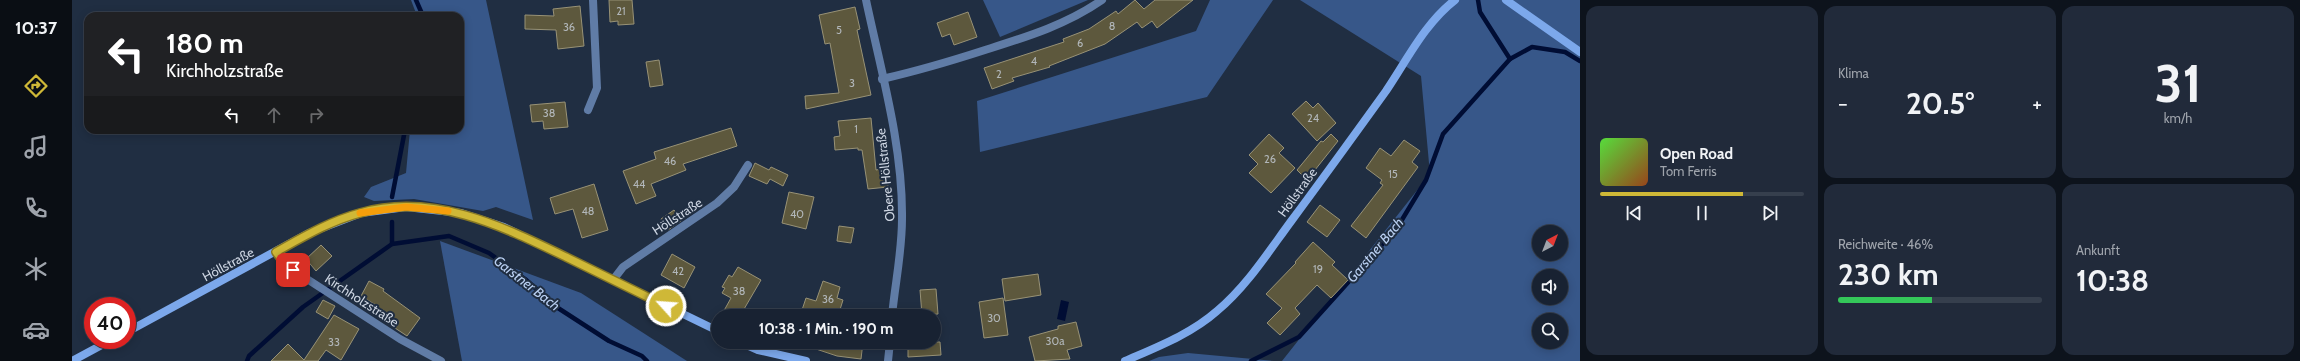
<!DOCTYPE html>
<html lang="de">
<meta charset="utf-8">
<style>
body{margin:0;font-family:Cabin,sans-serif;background:#212a3a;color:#f1f3f6;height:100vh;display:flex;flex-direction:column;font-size:15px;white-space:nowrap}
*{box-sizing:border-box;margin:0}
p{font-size:13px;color:#9fa4ac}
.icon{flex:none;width:22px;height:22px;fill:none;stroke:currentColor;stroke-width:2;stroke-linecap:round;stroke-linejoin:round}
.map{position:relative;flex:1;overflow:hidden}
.side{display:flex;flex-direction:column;gap:6px;padding:6px;background:#0d131c;width:720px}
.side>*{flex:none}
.hud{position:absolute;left:12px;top:12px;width:380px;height:122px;border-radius:12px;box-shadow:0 2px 10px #0003,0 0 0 1px #363f4d;background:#202124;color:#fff;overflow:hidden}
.needle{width:26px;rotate:42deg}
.buttons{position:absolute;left:1460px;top:225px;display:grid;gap:8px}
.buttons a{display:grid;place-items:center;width:36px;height:36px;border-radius:50%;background:#182232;box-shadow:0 2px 10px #0003,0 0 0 1px #363f4d;font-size:20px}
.speed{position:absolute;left:12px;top:297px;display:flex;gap:8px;font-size:20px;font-weight:700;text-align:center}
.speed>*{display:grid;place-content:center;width:52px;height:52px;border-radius:50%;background:#182232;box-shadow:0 2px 10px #0003,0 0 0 1px #363f4d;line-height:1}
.speed .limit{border:6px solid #d22;background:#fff;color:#111}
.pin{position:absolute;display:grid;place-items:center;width:34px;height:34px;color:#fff;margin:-17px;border-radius:8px;box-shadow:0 2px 6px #0006}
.me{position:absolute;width:44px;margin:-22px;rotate:296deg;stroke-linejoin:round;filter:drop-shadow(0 0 3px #0008)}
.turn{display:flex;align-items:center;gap:14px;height:84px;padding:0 16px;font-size:18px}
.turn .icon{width:52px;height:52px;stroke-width:2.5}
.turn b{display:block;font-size:28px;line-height:34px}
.lanes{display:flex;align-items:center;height:38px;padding:0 16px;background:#0003;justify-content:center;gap:20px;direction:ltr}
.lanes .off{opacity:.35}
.big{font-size:30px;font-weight:800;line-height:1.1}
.side .tile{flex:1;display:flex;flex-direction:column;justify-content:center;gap:6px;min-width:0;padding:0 14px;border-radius:12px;background:#212a3a}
.side .dial{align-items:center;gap:0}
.dial b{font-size:52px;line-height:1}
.song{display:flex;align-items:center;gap:12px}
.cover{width:48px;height:48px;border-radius:6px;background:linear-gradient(135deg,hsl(110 70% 55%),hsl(20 70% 35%))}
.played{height:4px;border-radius:2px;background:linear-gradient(90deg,#cfb837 70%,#363f4d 70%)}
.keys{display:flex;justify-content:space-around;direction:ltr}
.heat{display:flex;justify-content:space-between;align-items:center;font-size:22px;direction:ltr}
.charge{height:6px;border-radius:3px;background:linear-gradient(90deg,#34c759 46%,#363f4d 0)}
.side .tiles{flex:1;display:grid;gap:6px;grid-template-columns:repeat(3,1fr)}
.tile:first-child{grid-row:span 2}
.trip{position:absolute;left:639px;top:309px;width:230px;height:40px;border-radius:20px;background:#182232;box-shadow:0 2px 10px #0003,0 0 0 1px #363f4d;font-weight:800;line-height:40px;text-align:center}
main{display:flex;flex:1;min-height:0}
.menu{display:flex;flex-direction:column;width:72px;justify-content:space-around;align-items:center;background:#0a0e14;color:#9fa4ac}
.menu .icon{width:28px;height:28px}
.menu .selected{color:#cfb837}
.menu b{font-size:18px;color:#f1f3f6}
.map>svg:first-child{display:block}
</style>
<main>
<nav class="menu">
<b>10:37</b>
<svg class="icon selected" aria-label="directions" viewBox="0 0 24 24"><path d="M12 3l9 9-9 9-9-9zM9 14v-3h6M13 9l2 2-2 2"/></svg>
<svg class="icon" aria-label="music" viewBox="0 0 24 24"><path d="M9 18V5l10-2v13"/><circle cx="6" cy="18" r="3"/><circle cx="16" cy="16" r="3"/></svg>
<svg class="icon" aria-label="phone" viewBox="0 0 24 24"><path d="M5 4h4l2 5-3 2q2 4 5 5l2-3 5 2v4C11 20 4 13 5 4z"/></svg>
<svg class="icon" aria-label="climate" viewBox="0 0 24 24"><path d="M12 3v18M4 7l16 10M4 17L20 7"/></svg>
<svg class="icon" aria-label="car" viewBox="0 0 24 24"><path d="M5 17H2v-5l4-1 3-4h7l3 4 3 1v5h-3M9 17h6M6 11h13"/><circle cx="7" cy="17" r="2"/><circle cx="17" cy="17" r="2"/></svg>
</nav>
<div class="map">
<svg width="1508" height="361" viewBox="0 0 1508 361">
<rect width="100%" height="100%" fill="#202e42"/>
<g fill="#375789" fill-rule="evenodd">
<polygon points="339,0 414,0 461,220 424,207 411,211 342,199 302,201 292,197 299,187 334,173 338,130 388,130 388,16 345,16"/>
<polygon points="911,0 1016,0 928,37"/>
<polygon points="1138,0 1201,0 1135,97 908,152 905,101 1124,31"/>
<path d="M1228,0H1508V361H1210L1358,174L1349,76ZM1467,232H1489V254H1467ZM1467,276H1489V298H1467ZM1467,320H1489V342H1467Z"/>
<polygon points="368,241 509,293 615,361 390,361"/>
<polygon points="1116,353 1202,361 1077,361 1087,357"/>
</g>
<polygon fill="#000d34" points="989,300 997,302 993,321 985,319"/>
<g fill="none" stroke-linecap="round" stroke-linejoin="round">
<g stroke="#000d34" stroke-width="4.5">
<polyline points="344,0 351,16"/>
<polyline points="1406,0 1408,12 1438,59"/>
<polyline points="320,197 333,130"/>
<polyline points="320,244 320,222"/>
<polyline points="175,361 177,356 231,307 320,244 377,236 417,253 453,279 486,308 537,341 570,356 575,361"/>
<polyline points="1179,361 1227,337 1325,228 1354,180 1371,134 1438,59 1460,47 1493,52 1508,61"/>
</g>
</g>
<g fill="#5d583d" stroke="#989276">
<polygon points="537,0 560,0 562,24 546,25 546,21 538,22"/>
<polygon points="1063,0 1072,9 1083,0 1121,0 1085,28 1080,21 1070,28 1065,22 1033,44 977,66 978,67 940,78 942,81 920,89 912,68 992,42 991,39 1017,29 1044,11 1046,14"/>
<polygon points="508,6 512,46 486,49 484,30 453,29 453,15 482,16 481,9"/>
<polygon points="783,7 788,29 785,30 799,95 734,109 733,96 767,93 758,43 753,44 747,15"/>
<polygon points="896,12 905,37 882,45 878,34 870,37 865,23"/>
<polygon points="587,60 591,85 578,87 574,62"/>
<polygon points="1234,101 1241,108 1246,103 1264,123 1245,141 1220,114"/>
<polygon points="493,102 496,127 472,129 471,121 460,122 458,105"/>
<polygon points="799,118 804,170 814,168 816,187 796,189 790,150 786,150 786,148 763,150 762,137 768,136 766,121"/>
<polygon points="659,128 665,146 611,164 614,170 579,184 584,196 564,204 551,171 584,159 582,152"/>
<polygon points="1197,134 1212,148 1207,153 1223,168 1199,193 1177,173 1186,164 1177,155"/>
<polygon points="1259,134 1266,141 1235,180 1225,170 1249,141 1251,142"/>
<polygon points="1332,140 1348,151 1340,162 1346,167 1294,238 1279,226 1311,185 1308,183 1310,180 1294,168 1308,148 1319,156"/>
<polygon points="683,163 697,170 699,167 716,175 711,186 698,179 695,184 677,176"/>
<polygon points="522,184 536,230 510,238 501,209 483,214 478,198"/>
<polygon points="717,192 742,197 734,229 710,223"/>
<polygon points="1248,205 1268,220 1255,237 1235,222"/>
<polygon points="602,210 610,220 596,230 589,219"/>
<polygon points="767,226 782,228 779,243 765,241"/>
<polygon points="1241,242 1263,262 1260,265 1276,280 1259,298 1245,285 1223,308 1228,314 1208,335 1195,323 1210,308 1194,294 1224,263 1223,262"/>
<polygon points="249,245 260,256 244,271 234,259"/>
<polygon points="600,254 623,267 612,288 589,275"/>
<polygon points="666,267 689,280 668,316 649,316 659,298 650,293 653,288 650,287 657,275 660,277"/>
<polygon points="966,274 969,295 933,301 930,279"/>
<polygon points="297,281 312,289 311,291 348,318 335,336 302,314 307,307 289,296"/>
<polygon points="751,281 768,287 765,298 771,300 766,316 736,316 729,313 734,298 744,301"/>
<polygon points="864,289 866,314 850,315 848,290"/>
<polygon points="931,298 936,335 912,338 907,302"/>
<polygon points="251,300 263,306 256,319 244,312"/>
<polygon points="262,315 287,329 269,360 254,350 246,361 199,361 216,344 232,360"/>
<polygon points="1004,322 1010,346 995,350 998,359 963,361 957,337 986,329 986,326"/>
<polygon points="733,342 791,342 789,359 765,356 732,345"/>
<polygon points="836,342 868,342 869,355 836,357"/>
</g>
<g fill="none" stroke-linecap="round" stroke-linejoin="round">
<g stroke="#607ca6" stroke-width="8">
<path d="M794,0C809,71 831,146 830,219C830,252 823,284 820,316"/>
<path d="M810,79C845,71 879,61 913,50C954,37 994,25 1030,0"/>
<polyline points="516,110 525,88 521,0"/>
<polyline points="204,252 212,263 221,270 328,339 369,361"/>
<polyline points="541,280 551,267 645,203 662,187 676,165"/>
<polyline points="816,361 818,342"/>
</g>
<g stroke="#7ca8eb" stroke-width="8">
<polyline points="1434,0 1508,52"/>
<polyline points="55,332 237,233 289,213 334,207 389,213 432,227 646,331"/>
<polyline points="668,342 686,350 734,361"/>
<polyline points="0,361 39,340"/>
<path d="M1053,361C1085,347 1119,334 1145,311C1175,286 1197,251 1220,220C1252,177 1283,134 1314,91C1335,60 1353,23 1383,0"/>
</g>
</g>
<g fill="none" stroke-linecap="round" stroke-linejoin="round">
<g stroke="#877824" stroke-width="10">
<path id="route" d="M221,270L212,263L204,252C231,237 258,221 288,213C361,192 430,226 494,257C527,273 561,290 594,306"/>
</g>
<use href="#route" stroke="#cfb837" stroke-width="7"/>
<polyline stroke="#f59e0b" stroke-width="7" points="288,213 334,207 376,211"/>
</g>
<g text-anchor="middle" stroke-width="4" stroke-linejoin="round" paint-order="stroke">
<g font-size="11" fill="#b1b6b9">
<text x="549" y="15">21</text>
<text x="1040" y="30">8</text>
<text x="497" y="31">36</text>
<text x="767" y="34">5</text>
<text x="1008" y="47">6</text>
<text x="962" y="65">4</text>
<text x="927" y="78">2</text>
<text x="780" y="87">3</text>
<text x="477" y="117">38</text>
<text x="1241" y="122">24</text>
<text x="784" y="133">1</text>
<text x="1198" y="163">26</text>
<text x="598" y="165">46</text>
<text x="1321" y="178">15</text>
<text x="567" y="188">44</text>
<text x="516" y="215">48</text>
<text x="725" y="218">40</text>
<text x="1246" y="273">19</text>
<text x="606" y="275">42</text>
<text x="667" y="295">38</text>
<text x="756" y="303">36</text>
<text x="922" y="322">30</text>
<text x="983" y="345">30a</text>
<text x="262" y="346">33</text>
</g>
<g font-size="13" fill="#cdd5e2" stroke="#202e42">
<text transform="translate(813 175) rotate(-96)" y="5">Obere Höllstraße</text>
<text transform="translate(1225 192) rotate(-54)" y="5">Höllstraße</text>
<text transform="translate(605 216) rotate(-33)" y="5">Höllstraße</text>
<text transform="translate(156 264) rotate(-28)" y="5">Höllstraße</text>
<text transform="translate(290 300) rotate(33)" y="5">Kirchholzstraße</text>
</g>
<g font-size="14" font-style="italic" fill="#b9cff1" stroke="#202e42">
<text transform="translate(1303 250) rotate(-50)" y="5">Garstner Bach</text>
<text transform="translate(455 283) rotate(38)" y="5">Garstner Bach</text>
</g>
</g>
</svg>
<div class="buttons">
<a><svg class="needle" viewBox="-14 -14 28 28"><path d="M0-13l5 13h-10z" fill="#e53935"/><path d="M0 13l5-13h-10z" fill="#9fa4ac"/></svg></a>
<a><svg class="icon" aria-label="sound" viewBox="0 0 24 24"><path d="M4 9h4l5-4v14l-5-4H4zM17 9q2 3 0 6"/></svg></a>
<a><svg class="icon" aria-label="search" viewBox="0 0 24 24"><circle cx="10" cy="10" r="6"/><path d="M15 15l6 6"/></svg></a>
</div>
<div class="speed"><div class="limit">40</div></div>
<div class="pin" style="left:221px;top:270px;background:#d93025"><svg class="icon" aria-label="arrive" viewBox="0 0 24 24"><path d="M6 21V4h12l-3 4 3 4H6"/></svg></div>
<svg class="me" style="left:594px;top:306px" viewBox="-20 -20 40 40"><circle r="17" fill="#cfb837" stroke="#fff" stroke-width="3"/><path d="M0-11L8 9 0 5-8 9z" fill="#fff"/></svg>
<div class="trip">10:38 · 1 Min. · 190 m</div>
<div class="hud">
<div class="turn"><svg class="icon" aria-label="left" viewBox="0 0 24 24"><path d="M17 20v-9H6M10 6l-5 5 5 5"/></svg><div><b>180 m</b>Kirchholzstraße</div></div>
<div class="lanes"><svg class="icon" aria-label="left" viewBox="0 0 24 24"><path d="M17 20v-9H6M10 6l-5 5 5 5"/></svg><svg class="icon off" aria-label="ahead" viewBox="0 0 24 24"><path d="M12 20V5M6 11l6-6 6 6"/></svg><svg class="icon off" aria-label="right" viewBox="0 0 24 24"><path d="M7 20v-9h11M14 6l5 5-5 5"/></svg></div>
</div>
</div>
<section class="side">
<div class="tiles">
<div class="tile">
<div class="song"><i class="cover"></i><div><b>Open Road</b><p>Tom Ferris</p></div></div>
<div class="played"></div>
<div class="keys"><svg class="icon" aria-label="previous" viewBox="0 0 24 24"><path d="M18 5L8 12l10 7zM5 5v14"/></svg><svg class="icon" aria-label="pause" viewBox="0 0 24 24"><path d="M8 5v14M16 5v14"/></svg><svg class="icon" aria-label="next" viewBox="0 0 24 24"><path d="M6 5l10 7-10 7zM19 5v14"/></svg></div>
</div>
<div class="tile"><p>Klima</p>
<div class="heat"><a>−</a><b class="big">20.5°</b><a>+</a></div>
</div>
<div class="tile dial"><b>31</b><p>km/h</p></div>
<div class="tile"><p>Reichweite · 46%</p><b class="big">230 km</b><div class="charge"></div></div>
<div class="tile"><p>Ankunft</p><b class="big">10:38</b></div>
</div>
</section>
</main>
